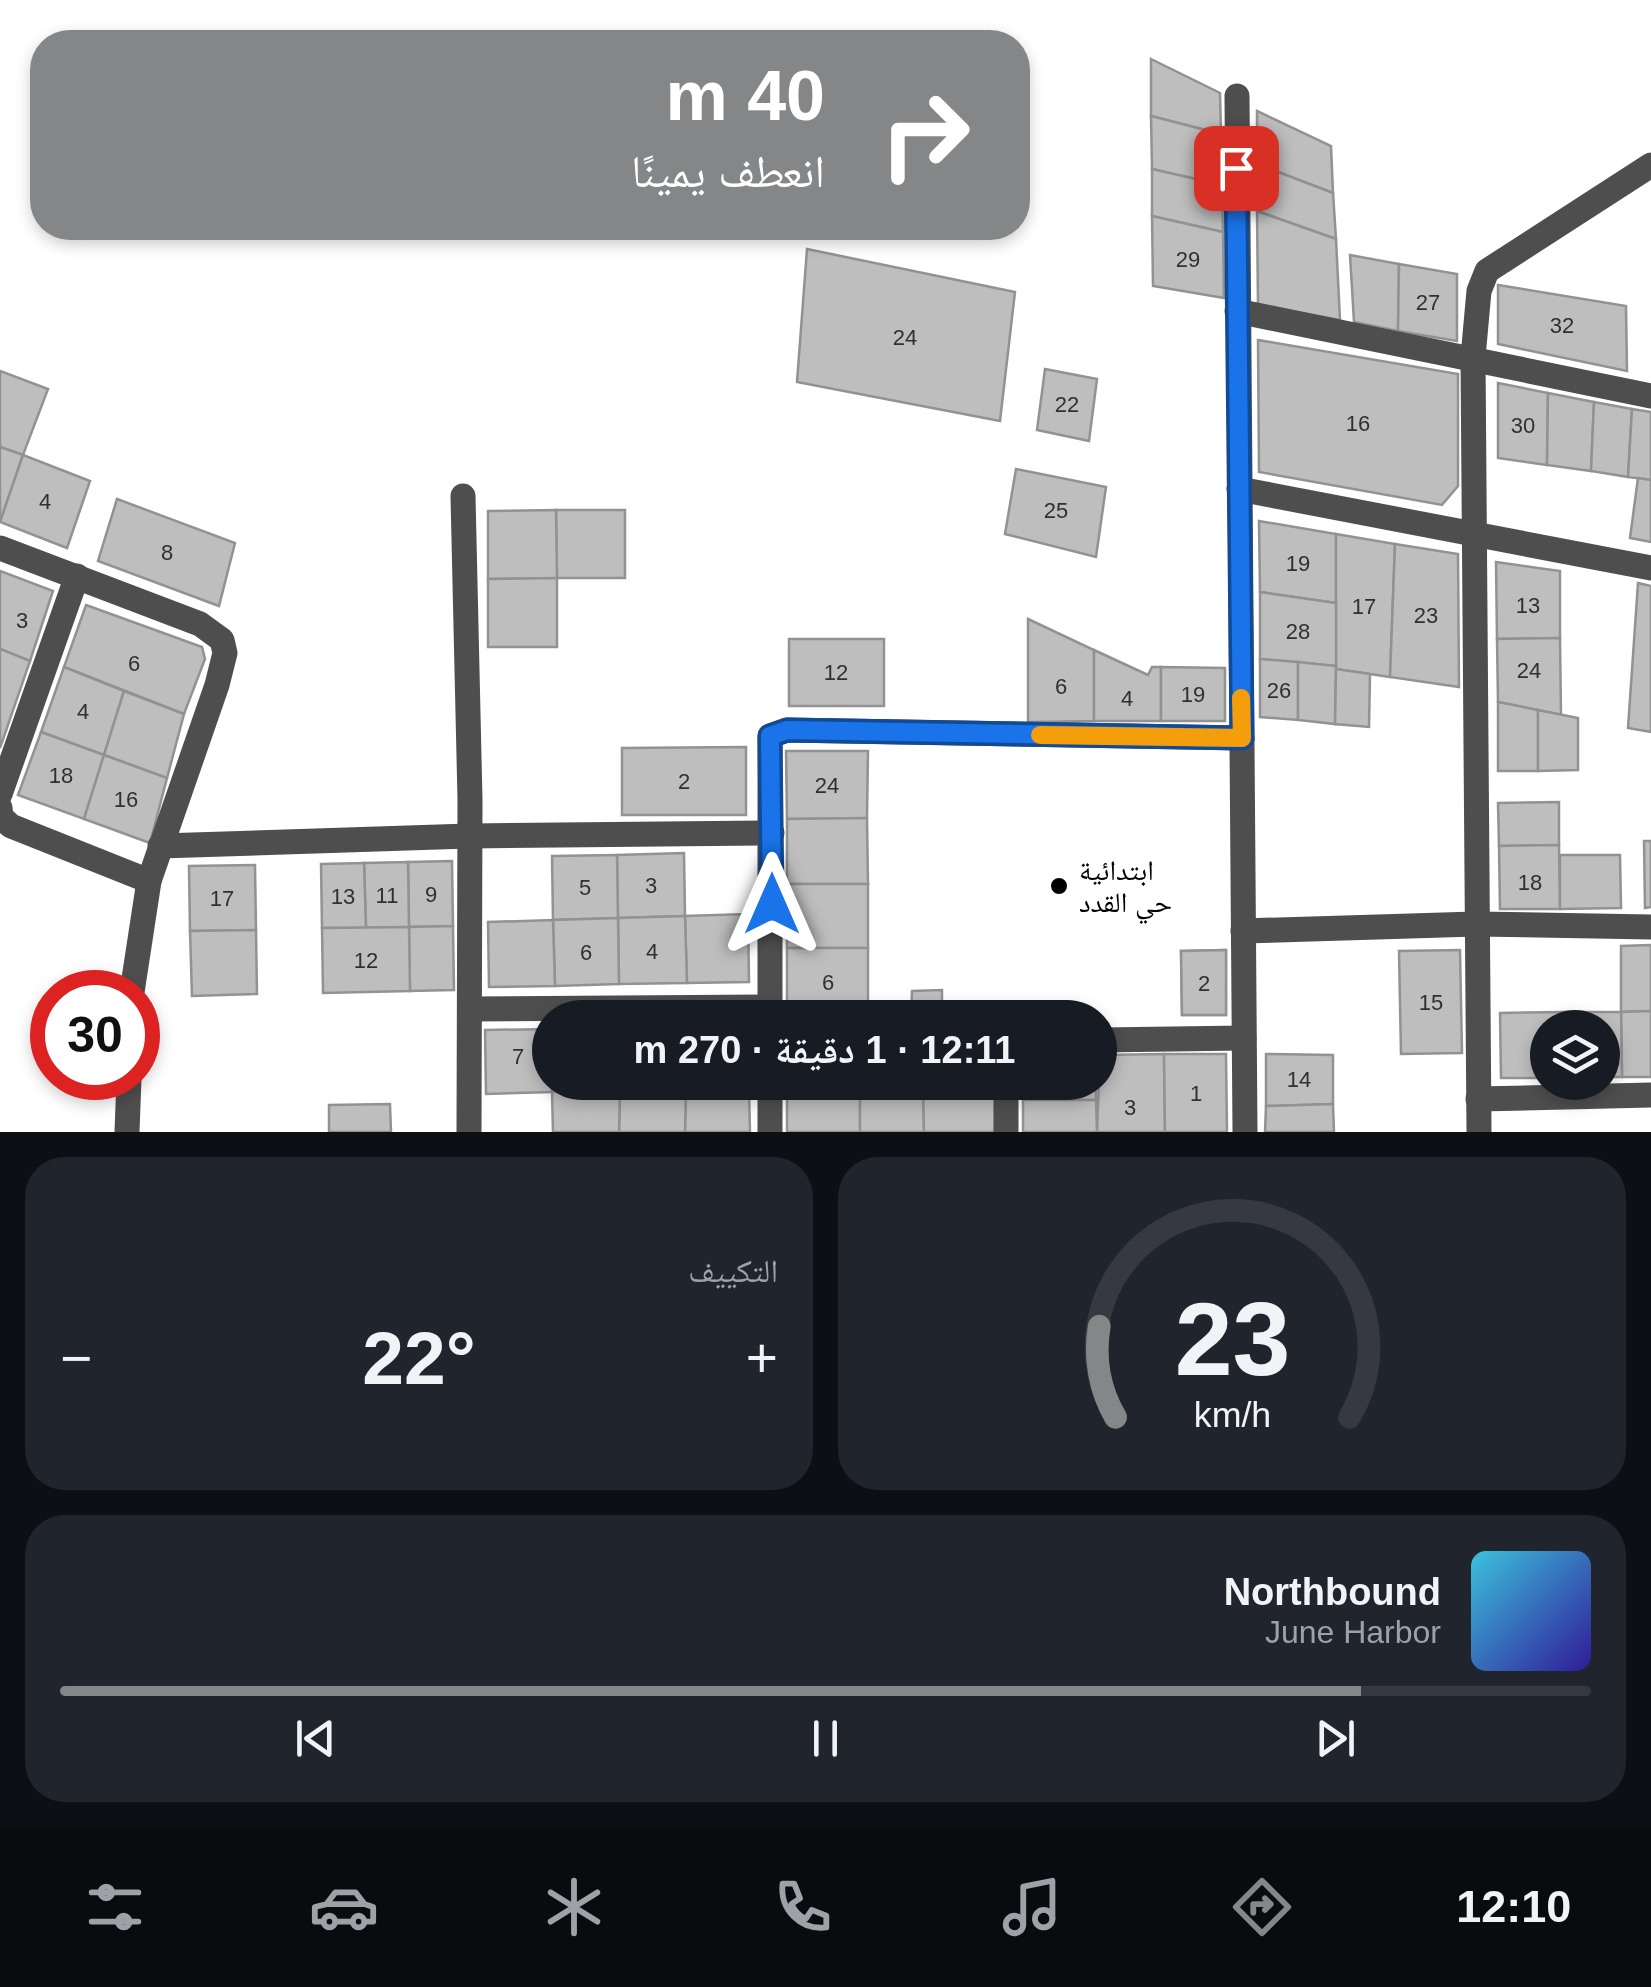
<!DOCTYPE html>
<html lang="ar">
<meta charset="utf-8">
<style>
body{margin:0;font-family:Helvetica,"Noto Naskh Arabic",sans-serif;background:#20242c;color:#f1f3f6;direction:rtl;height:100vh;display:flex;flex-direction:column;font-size:38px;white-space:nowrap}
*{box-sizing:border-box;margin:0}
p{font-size:32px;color:#9ea1a6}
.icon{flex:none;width:55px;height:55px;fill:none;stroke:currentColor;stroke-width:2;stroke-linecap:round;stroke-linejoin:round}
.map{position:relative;height:1132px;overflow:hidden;direction:ltr}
.drawer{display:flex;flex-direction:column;gap:25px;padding:25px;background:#0d0f14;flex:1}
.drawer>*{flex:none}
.top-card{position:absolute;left:30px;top:30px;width:1000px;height:210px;border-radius:40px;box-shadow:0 5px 15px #0003;direction:rtl;background:#858687;color:#fff;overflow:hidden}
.buttons{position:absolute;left:1530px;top:1010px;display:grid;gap:20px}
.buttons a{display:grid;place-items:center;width:90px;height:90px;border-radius:50%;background:#171b24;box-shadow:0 5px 15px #0003;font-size:50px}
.speed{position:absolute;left:30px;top:970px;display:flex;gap:20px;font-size:50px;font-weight:700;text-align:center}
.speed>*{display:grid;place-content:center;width:130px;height:130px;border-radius:50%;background:#171b24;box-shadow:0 5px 15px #0003;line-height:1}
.speed .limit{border:15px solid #d22;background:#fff;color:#111}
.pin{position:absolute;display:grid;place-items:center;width:85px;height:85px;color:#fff;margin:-42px;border-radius:20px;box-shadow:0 5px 15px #0006}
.me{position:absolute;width:110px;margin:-55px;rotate:0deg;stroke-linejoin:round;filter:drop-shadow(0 0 8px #0008)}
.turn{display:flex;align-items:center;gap:35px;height:210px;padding:0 40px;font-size:45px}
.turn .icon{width:130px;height:130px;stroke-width:2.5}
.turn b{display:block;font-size:70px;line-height:85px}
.big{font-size:75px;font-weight:700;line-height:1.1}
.drawer .tile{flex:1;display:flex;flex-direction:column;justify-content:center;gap:15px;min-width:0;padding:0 35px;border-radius:40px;background:#20242c}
.drawer .dial{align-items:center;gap:0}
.dial svg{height:260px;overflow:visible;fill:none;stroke:#363941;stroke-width:7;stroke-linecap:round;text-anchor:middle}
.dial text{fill:#f1f3f6;stroke:none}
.song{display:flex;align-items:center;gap:30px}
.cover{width:120px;height:120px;border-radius:15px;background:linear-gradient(135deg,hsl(190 70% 55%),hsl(250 70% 35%))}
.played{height:10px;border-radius:5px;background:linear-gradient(90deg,#858687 85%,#363941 85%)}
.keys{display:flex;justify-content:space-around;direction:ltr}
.heat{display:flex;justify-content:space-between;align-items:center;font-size:55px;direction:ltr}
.drawer .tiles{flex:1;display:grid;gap:25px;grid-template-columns:1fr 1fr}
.tile:last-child{grid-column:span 2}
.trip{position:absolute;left:532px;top:1000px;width:585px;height:100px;border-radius:50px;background:#171b24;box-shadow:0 5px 15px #0003;font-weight:700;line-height:100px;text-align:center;direction:rtl}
.dock{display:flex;height:160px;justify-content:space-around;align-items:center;background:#090b0e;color:#9ea1a6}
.dock .icon{width:70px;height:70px}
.dock .active{color:#858687}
.dock b{font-size:45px;color:#f1f3f6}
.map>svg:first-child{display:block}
</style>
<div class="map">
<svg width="1651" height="1132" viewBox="0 0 1651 1132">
<rect width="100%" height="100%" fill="#fff"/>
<g fill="#bebebe" stroke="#929292" stroke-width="2.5">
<polygon points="1151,59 1220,93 1221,134 1151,116"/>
<polygon points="1257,111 1331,146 1333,193 1257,164"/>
<polygon points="1151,116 1221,134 1222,185 1152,169"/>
<polygon points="1257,164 1333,193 1336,239 1257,211"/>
<polygon points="1152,169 1222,185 1223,232 1152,216"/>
<polygon points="1257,211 1336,239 1340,320 1258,305"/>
<polygon points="1152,216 1223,232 1224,298 1153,286"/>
<polygon points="807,249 1015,292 1000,421 797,382"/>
<polygon points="1350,255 1399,264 1398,331 1354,322"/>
<polygon points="1399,264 1457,274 1457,341 1398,331"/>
<polygon points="1498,285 1626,306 1627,371 1498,344"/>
<polygon points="1258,340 1458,374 1458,486 1442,505 1259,472"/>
<polygon points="1045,369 1097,379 1089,441 1037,430"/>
<polygon points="0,371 48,389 23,455 0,447"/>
<polygon points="1498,383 1548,393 1547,465 1498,458"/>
<polygon points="1548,393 1594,402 1591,471 1547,465"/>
<polygon points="1594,402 1632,409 1628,477 1591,471"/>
<polygon points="1632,409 1651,412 1651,480 1628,477"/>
<polygon points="0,447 23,455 0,522"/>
<polygon points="23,455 90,481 67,548 0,522"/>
<polygon points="1016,469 1106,487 1096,557 1005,534"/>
<polygon points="1638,478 1651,480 1651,542 1630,538"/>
<polygon points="117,499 235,543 219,606 98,561"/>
<polygon points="556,510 625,510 625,578 557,578"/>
<polygon points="556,510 557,578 488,579 488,511"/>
<polygon points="1259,521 1336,534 1336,603 1260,592"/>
<polygon points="1336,534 1395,544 1390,677 1336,669"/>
<polygon points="1395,544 1458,554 1459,687 1390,677"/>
<polygon points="1496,562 1560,571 1560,638 1497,639"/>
<polygon points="0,571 53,591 30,661 0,649"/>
<polygon points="557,578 557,647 488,647 488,579"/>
<polygon points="1638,583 1651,586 1651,732 1628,728"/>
<polygon points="1260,592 1336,603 1336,666 1260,659"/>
<polygon points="86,605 202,647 205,659 184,714 64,667"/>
<polygon points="1028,619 1094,650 1094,721 1028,722"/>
<polygon points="1560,638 1561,715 1498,702 1497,639"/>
<rect x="789" y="639" width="95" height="67"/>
<polygon points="0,649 30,661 0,748"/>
<polygon points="1094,650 1148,675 1152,667 1161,667 1161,721 1094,721"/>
<polygon points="1260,659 1298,662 1298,720 1260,717"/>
<polygon points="1298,662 1336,666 1335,724 1298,720"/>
<polygon points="64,667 124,691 104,755 41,732"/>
<polygon points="1161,667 1225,668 1225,721 1161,721"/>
<polygon points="1336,669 1370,674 1369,727 1335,724"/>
<polygon points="124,691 184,714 167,778 104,755"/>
<polygon points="1498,702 1538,710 1538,771 1498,771"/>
<polygon points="1538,710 1578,718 1578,770 1538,771"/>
<polygon points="41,732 104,755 84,819 18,795"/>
<polygon points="746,747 746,815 622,815 622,748"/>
<polygon points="786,751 868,751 867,818 787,819"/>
<polygon points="104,755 167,778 150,843 84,819"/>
<polygon points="1559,802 1559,845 1499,846 1498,803"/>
<polygon points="867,818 868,884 787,884 787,819"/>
<polygon points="1644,841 1651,841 1651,907 1645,908"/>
<polygon points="1559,845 1560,909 1500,909 1499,846"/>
<polygon points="684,853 685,916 618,918 617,855"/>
<polygon points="617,855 618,918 553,920 552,856"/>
<polygon points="1560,855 1620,855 1621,908 1560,909"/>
<polygon points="452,861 453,926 409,927 408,862"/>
<polygon points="408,862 409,927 366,928 364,863"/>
<polygon points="364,863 366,928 322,928 321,864"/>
<polygon points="255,865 256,930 190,931 189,866"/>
<rect x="787" y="884" width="81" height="64"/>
<polygon points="748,914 749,982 687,983 685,916"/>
<polygon points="685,916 687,983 619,984 618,918"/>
<polygon points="618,918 619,984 555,986 553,920"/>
<polygon points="553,920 555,986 489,987 488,922"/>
<polygon points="453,926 454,990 410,991 409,927"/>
<polygon points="409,927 410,991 323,993 322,928"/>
<polygon points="256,930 257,994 192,996 190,931"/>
<polygon points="1651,945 1651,1011 1621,1012 1621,946"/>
<rect x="787" y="948" width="81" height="68"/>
<polygon points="1226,950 1226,1015 1182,1015 1181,951"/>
<polygon points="1226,950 1226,1015 1182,1015 1181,951"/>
<polygon points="1460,950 1462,1053 1401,1054 1399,951"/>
<polygon points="942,990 942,1016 911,1016 912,991"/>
<polygon points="1651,1011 1651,1077 1622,1077 1621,1012"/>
<polygon points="1562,1012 1621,1012 1622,1077 1602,1077 1602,1028 1562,1028"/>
<polygon points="1562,1012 1562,1028 1548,1028 1548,1078 1501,1078 1500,1013"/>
<polygon points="550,1029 552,1092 486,1094 485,1030"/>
<polygon points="1164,1054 1165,1132 1097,1132 1100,1055"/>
<polygon points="1164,1054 1226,1054 1227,1132 1165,1132"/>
<polygon points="1266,1054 1333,1055 1333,1104 1266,1106"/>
<polygon points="552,1082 620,1082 620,1091 552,1092"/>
<polygon points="620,1082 686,1082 686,1090 620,1091"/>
<polygon points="686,1082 749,1082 749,1089 686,1090"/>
<rect x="787" y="1082" width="73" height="50"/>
<polygon points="860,1082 923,1082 924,1132 860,1132"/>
<polygon points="923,1082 995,1082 995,1132 924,1132"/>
<rect x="1023" y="1082" width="73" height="18"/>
<polygon points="749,1089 750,1132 685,1132 686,1090"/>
<polygon points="686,1090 685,1132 619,1132 620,1091"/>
<polygon points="620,1091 619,1132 553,1132 552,1092"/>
<polygon points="1023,1100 1096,1100 1097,1132 1023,1132"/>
<polygon points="390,1104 391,1132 329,1132 329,1105"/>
<polygon points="1333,1104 1334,1132 1265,1132 1266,1106"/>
</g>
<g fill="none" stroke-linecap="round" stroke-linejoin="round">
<g stroke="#4e4e4e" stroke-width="25">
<polyline points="1237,96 1245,1132"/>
<polyline points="1237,311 1651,396"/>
<polyline points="1239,489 1651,568"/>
<polyline points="463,496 470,800 469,1132"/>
<polyline points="0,548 200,624 222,640 225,653 217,685 149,881 132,992"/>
<polyline points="0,794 77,576"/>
<polyline points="0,808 1,817 11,826 149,881"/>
<polyline points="160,846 469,836 772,833"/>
<polyline points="1243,931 1476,924 1651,927"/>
<polyline points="470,1009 770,1007"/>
<polyline points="770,1018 770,736 787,730 1242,738"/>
<polyline points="1100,1040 1244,1038"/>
<polyline points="1006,1082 1006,1132"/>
<polyline points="1478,1099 1651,1095"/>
<polyline points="127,1132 129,1078"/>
<polyline points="770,1132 770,1082"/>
<polyline points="1479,1132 1473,357 1479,291 1487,271 1651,165"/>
</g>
</g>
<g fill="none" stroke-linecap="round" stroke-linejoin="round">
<g stroke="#114b97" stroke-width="25">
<polyline id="route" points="772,904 770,736 787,730 1242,738 1236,168"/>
</g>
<use href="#route" stroke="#1a73e8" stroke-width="18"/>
<polyline stroke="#f59e0b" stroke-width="18" points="1040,735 1242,738 1241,698"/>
</g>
<circle fill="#000" stroke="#fff" stroke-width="4" cx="1059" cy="886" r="10"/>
<g text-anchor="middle" stroke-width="8" stroke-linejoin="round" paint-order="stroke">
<g font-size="22" fill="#303030">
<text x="1188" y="267">29</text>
<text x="1428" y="310">27</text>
<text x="1562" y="333">32</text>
<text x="905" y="345">24</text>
<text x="1067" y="412">22</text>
<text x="1358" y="431">16</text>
<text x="1523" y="433">30</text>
<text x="45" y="509">4</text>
<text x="1056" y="518">25</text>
<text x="167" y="560">8</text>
<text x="1298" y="571">19</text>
<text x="1528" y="613">13</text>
<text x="1364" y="614">17</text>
<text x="1426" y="623">23</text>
<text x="22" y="628">3</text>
<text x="1298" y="639">28</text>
<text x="134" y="671">6</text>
<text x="1529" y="678">24</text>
<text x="836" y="680">12</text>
<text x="1061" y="694">6</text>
<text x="1279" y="698">26</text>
<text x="1193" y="702">19</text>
<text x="1127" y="706">4</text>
<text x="83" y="719">4</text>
<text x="61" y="783">18</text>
<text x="684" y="789">2</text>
<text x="827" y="793">24</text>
<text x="126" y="807">16</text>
<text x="1530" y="890">18</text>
<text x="651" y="893">3</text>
<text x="585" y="895">5</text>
<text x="431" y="902">9</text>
<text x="387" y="903">11</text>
<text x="343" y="904">13</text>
<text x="222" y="906">17</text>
<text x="652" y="959">4</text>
<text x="586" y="960">6</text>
<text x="366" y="968">12</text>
<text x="828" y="990">6</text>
<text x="1204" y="991">2</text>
<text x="1431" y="1010">15</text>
<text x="518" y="1064">7</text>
<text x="1299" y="1087">14</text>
<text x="1196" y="1101">1</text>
<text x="1130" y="1115">3</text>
</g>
<g font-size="28" fill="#000" stroke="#fff" text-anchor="start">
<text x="1079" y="880">ابتدائية<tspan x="1079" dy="32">حي القدد</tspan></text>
</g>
</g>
</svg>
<div class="buttons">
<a><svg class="icon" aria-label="layers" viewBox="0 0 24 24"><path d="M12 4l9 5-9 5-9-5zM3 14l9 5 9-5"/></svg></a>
</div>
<div class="speed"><div class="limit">30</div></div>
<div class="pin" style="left:1236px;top:168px;background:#d93025"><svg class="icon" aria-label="arrive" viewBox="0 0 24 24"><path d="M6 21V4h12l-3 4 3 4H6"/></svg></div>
<svg class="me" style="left:772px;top:904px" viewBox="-20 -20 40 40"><path d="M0-17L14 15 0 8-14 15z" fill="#1a73e8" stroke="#fff" stroke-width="4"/></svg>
<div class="trip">12:11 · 1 دقيقة · 270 m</div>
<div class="top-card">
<div class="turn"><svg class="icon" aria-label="right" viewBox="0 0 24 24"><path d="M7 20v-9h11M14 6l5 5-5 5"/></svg><div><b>40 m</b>انعطف يمينًا</div></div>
</div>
</div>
<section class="drawer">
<div class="tiles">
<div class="tile dial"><svg viewBox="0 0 100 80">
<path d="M14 69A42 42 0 1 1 86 69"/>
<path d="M14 69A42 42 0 0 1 9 41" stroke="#858687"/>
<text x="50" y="56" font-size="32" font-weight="700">23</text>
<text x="50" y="72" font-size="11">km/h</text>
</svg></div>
<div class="tile"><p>التكييف</p>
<div class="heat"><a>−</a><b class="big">22°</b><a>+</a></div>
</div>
<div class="tile">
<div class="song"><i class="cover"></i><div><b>Northbound</b><p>June Harbor</p></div></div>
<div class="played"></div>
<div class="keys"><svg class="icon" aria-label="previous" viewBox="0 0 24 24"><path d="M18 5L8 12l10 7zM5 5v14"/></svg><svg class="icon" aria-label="pause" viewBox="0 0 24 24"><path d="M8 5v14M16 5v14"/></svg><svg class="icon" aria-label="next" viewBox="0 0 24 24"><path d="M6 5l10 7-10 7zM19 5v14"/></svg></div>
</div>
</div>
</section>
<nav class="dock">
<b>12:10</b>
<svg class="icon active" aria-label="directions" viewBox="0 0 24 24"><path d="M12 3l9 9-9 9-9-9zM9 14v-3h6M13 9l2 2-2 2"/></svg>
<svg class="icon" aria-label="music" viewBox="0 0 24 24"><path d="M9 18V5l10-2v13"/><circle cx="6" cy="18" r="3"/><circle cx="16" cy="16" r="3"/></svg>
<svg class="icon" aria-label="phone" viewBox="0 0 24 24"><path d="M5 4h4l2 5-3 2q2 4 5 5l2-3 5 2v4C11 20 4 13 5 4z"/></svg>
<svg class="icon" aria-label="climate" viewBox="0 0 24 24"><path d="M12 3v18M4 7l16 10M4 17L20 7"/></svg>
<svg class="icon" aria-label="car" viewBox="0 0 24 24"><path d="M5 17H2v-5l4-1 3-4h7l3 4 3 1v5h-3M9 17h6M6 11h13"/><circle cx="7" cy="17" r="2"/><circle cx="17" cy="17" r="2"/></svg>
<svg class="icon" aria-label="filters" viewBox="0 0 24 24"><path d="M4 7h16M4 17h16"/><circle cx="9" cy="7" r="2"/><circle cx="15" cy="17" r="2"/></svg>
</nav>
